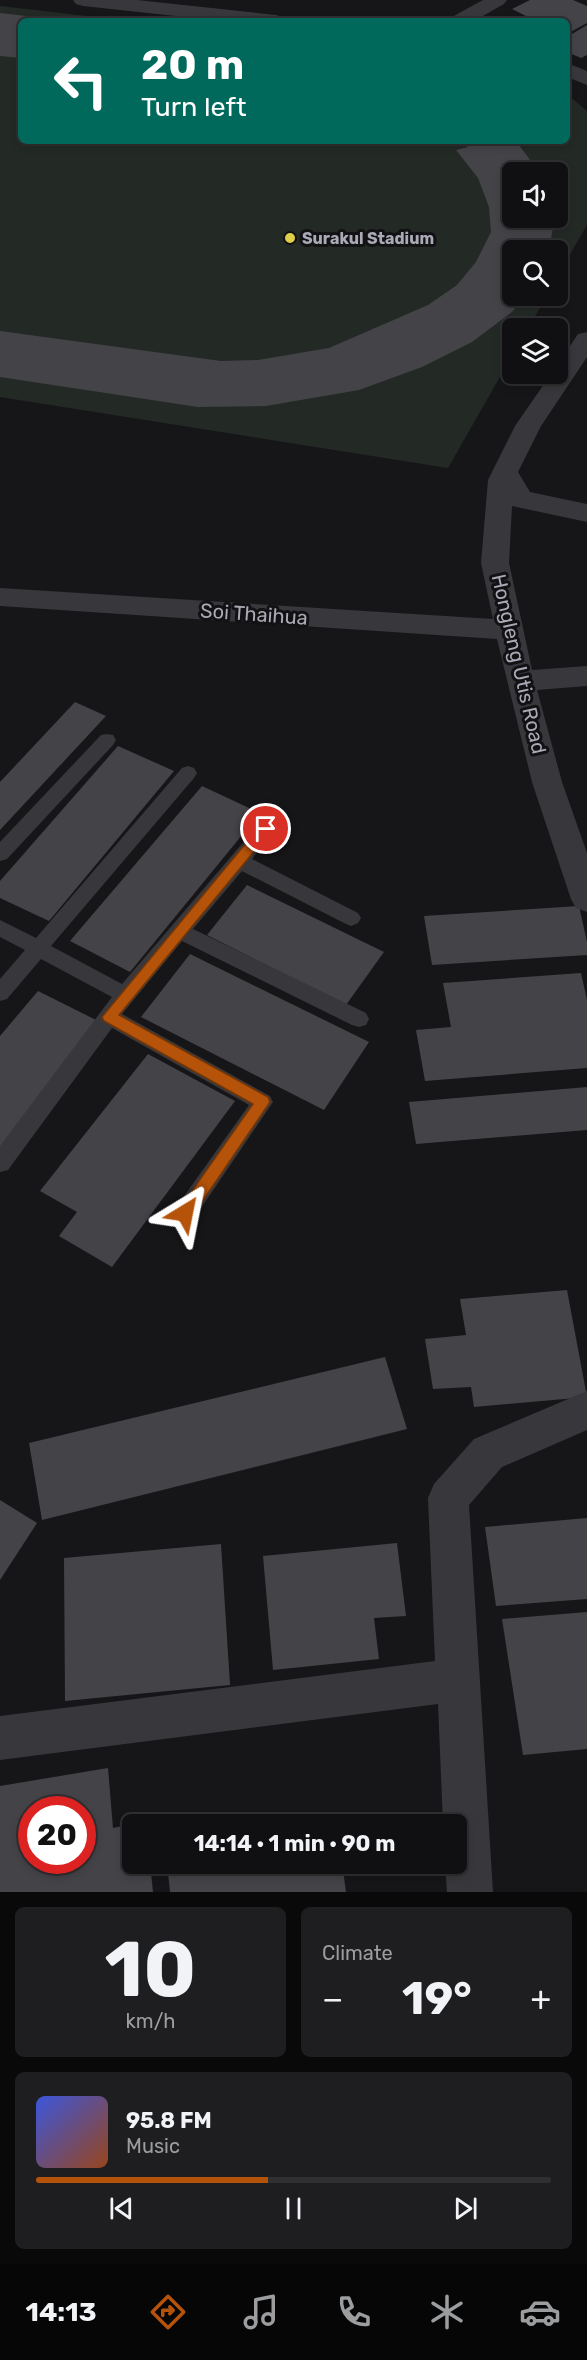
<!DOCTYPE html>
<meta charset="utf-8">
<style>
body{margin:0;font-family:Rubik,sans-serif;background:#1e1e20;color:#f1f3f6;height:100vh;display:flex;flex-direction:column;font-size:22px;white-space:nowrap}
*{box-sizing:border-box;margin:0}
p{font-size:20px;color:#9c9d9f}
.icon{flex:none;width:33px;height:33px;fill:none;stroke:currentColor;stroke-width:2;stroke-linecap:round;stroke-linejoin:round}
.map{position:relative;height:1892px;overflow:hidden}
.panel{display:flex;flex-direction:column;gap:15px;padding:15px;background:#09090a;flex:1}
.panel>*{flex:none}
.top-card{position:absolute;left:18px;top:18px;width:552px;height:126px;border-radius:9px;box-shadow:0 3px 9px #0003,0 0 0 2px #303032;background:#00695c;color:#fff;overflow:hidden}
.tools{position:absolute;left:502px;top:162px;display:grid;gap:12px}
.tools a{display:grid;place-items:center;width:66px;height:66px;border-radius:9px;background:#101012;box-shadow:0 3px 9px #0003,0 0 0 2px #303032;font-size:30px}
.speed{position:absolute;left:18px;top:1796px;display:flex;gap:12px;font-size:30px;font-weight:700;text-align:center}
.speed>*{display:grid;place-content:center;width:78px;height:78px;border-radius:50%;background:#101012;box-shadow:0 3px 9px #0003,0 0 0 2px #303032;line-height:1}
.speed .limit{border:9px solid #d22;background:#fff;color:#111}
.pin{position:absolute;display:grid;place-items:center;width:51px;height:51px;color:#fff;margin:-26px;border:3px solid #fff;border-radius:50%;box-shadow:0 2px 6px #0007}
.me{position:absolute;width:66px;margin:-33px;rotate:35deg;stroke-linejoin:round;filter:drop-shadow(0 0 4px #0008)}
.turn{display:flex;align-items:center;gap:21px;height:126px;padding:0 24px;font-size:27px}
.turn .icon{width:78px;height:78px;stroke-width:2.5}
.turn b{display:block;font-size:42px;line-height:51px}
.big{font-size:45px;font-weight:700;line-height:1.1}
.panel .widget{flex:1;display:flex;flex-direction:column;justify-content:center;gap:9px;min-width:0;padding:0 21px;border-radius:9px;background:#1e1e20}
.panel .dial{align-items:center;gap:0}
.dial b{font-size:78px;line-height:1}
.song{display:flex;align-items:center;gap:18px}
.cover{width:72px;height:72px;border-radius:9px;background:linear-gradient(135deg,hsl(230 70% 55%),hsl(20 70% 35%))}
.played{height:6px;border-radius:3px;background:linear-gradient(90deg,#b45309 45%,#303032 45%)}
.keys{display:flex;justify-content:space-around;direction:ltr}
.heat{display:flex;justify-content:space-between;align-items:center;font-size:33px;direction:ltr}
.panel .tiles{flex:1;display:grid;gap:15px;grid-template-columns:1fr 1fr}
.widget:last-child{grid-column:span 2}
.trip{position:absolute;left:122px;top:1814px;width:345px;height:60px;border-radius:9px;background:#101012;box-shadow:0 3px 9px #0003,0 0 0 2px #303032;font-weight:700;line-height:60px;text-align:center}
.menu{display:flex;height:96px;justify-content:space-around;align-items:center;background:#060607;color:#9c9d9f}
.menu .icon{width:42px;height:42px}
.menu .on{color:#b45309}
.menu b{font-size:27px;color:#f1f3f6}
.map>svg:first-child{display:block}
</style>
<div class="map">
<svg width="587" height="1892" viewBox="0 0 587 1892">
<rect width="100%" height="100%" fill="#161618"/>
<path fill="#232a25" fill-rule="evenodd" d="M0,6L131,21H21V141H567V94L587,111V225L558,275V250H513V296H547L528,328H513V354L448,468L0,397ZM513,172H558V218H513Z"/>
<g fill="#444348" fill-rule="evenodd">
<polygon points="530,0 573,0 587,6 587,23 567,34 567,21 516,21 526,16 512,9"/>
<polygon points="0,13 61,20 61,21 21,21 21,58 0,56"/>
<polygon points="587,25 587,55 581,58 567,52 567,37"/>
<polygon points="460,141 516,141 539,172 513,172 513,218 553,218 554,222 549,250 513,250 513,296 525,296 512,312 472,342 422,367 359,390 266,406 198,407 0,377 0,331 221,361 258,360 329,348 428,305 457,285 476,262 491,232 489,207 478,178 456,150 468,147"/>
<polygon points="75,702 106,716 0,830 0,782"/>
<polygon points="118,746 174,771 49,921 0,898 0,881"/>
<polygon points="202,786 260,813 130,972 70,941"/>
<polygon points="247,885 384,952 346,1005 207,935"/>
<polygon points="579,906 587,942 587,955 432,965 424,916"/>
<polygon points="190,954 369,1042 324,1110 141,1017"/>
<polygon points="581,973 587,1000 587,1068 425,1081 416,1030 451,1027 443,983"/>
<polygon points="38,991 100,1022 0,1148 0,1036"/>
<polygon points="148,1054 235,1101 112,1267 59,1236 77,1212 40,1191"/>
<polygon points="587,1087 587,1130 416,1144 409,1102"/>
<polygon points="567,1290 587,1397 474,1407 471,1387 433,1389 425,1339 466,1335 460,1299"/>
<polygon points="385,1357 407,1429 42,1520 29,1443"/>
<polygon points="0,1500 37,1523 0,1580"/>
<polygon points="587,1518 587,1599 496,1606 485,1527"/>
<polygon points="397,1543 406,1616 374,1618 379,1659 273,1670 263,1556"/>
<polygon points="221,1544 230,1685 65,1701 64,1558"/>
<polygon points="587,1612 587,1749 523,1755 502,1619"/>
<path d="M108,1768L113,1828L132,1824V1863H150L153,1892H0V1786ZM32,1809H82V1860H32Z"/>
<polygon points="167,1863 342,1863 346,1892 170,1892"/>
</g>
<g fill="none" stroke-linecap="round" stroke-linejoin="round">
<g fill="#38383c" fill-rule="evenodd">
<polygon points="107,734 113,735 116,740 113,745 7,859 0,861 0,842 101,735"/>
<polygon points="188,766 194,768 197,773 194,778 51,946 122,984 259,824 266,822 273,824 275,829 252,859 358,913 361,918 358,923 351,926 344,923 242,871 193,929 366,1013 369,1019 366,1025 359,1027 352,1025 182,941 122,1014 270,1096 273,1102 193,1220 185,1223 177,1220 174,1213 177,1206 249,1105 112,1028 8,1170 0,1172 0,1146 112,997 41,959 7,999 0,1001 0,979 25,950 0,937 0,920 36,938 182,768"/>
</g>
<g fill="#38383c" fill-rule="evenodd">
<polygon points="73,0 137,0 276,15 283,17 286,21 222,21 83,6 76,4"/>
<polygon points="483,0 507,0 504,4 474,21 449,21 452,17"/>
<polygon points="567,63 587,71 587,85 567,77"/>
<polygon points="587,332 587,357 541,426 518,472 530,492 587,504 587,522 512,506 509,563 532,670 587,666 587,686 537,690 562,782 587,853 587,912 576,908 571,899 532,782 497,639 0,606 0,588 493,619 481,563 488,480 515,426 551,374 558,374 558,364 578,334"/>
<polygon points="587,1391 587,1430 502,1467 469,1505 493,1892 447,1892 445,1863 456,1863 456,1824 443,1824 438,1704 0,1760 0,1716 435,1661 428,1498 434,1484 474,1439"/>
</g>
</g>
<polygon fill="#b45309" stroke="#753606" stroke-width="1.5" points="266,824 272,829 270,832 119,1015 268,1097 270,1102 191,1218 185,1220 180,1218 178,1213 180,1208 253,1104 104,1021 102,1017 261,825"/>
<circle fill="#decf48" stroke="#121113" stroke-width="2" cx="290" cy="238" r="6"/>
<g text-anchor="middle" stroke-width="6" stroke-linejoin="round" paint-order="stroke">
<g font-size="16" font-weight="bold" fill="#aaaab6" stroke="#121113" text-anchor="start">
<text x="302" y="244">Surakul Stadium</text>
</g>
<g font-size="20" fill="#aaaab6" stroke="#121113">
<text transform="translate(254 614) rotate(4)" y="7">Soi Thaihua</text>
<text transform="translate(519 664) rotate(77)" y="7">Hongleng Utis Road</text>
</g>
</g>
</svg>
<div class="tools">
<a><svg class="icon" aria-label="sound" viewBox="0 0 24 24"><path d="M4 9h4l5-4v14l-5-4H4zM17 9q2 3 0 6"/></svg></a>
<a><svg class="icon" aria-label="search" viewBox="0 0 24 24"><circle cx="10" cy="10" r="6"/><path d="M15 15l6 6"/></svg></a>
<a><svg class="icon" aria-label="layers" viewBox="0 0 24 24"><path d="M12 4l9 5-9 5-9-5zM3 14l9 5 9-5"/></svg></a>
</div>
<div class="speed"><div class="limit">20</div></div>
<div class="pin" style="left:266px;top:829px;background:#d93025"><svg class="icon" aria-label="arrive" viewBox="0 0 24 24"><path d="M6 21V4h12l-3 4 3 4H6"/></svg></div>
<svg class="me" style="left:185px;top:1213px" viewBox="-20 -20 40 40"><path d="M0-17L14 15 0 8-14 15z" fill="#b45309" stroke="#fff" stroke-width="4"/></svg>
<div class="trip">14:14 · 1 min · 90 m</div>
<div class="top-card">
<div class="turn"><svg class="icon" aria-label="left" viewBox="0 0 24 24"><path d="M17 20v-9H6M10 6l-5 5 5 5"/></svg><div><b>20 m</b>Turn left</div></div>
</div>
</div>
<section class="panel">
<div class="tiles">
<div class="widget dial"><b>10</b><p>km/h</p></div>
<div class="widget"><p>Climate</p>
<div class="heat"><a>−</a><b class="big">19°</b><a>+</a></div>
</div>
<div class="widget">
<div class="song"><i class="cover"></i><div><b>95.8 FM</b><p>Music</p></div></div>
<div class="played"></div>
<div class="keys"><svg class="icon" aria-label="previous" viewBox="0 0 24 24"><path d="M18 5L8 12l10 7zM5 5v14"/></svg><svg class="icon" aria-label="pause" viewBox="0 0 24 24"><path d="M8 5v14M16 5v14"/></svg><svg class="icon" aria-label="next" viewBox="0 0 24 24"><path d="M6 5l10 7-10 7zM19 5v14"/></svg></div>
</div>
</div>
</section>
<nav class="menu">
<b>14:13</b>
<svg class="icon on" aria-label="directions" viewBox="0 0 24 24"><path d="M12 3l9 9-9 9-9-9zM9 14v-3h6M13 9l2 2-2 2"/></svg>
<svg class="icon" aria-label="music" viewBox="0 0 24 24"><path d="M9 18V5l10-2v13"/><circle cx="6" cy="18" r="3"/><circle cx="16" cy="16" r="3"/></svg>
<svg class="icon" aria-label="phone" viewBox="0 0 24 24"><path d="M5 4h4l2 5-3 2q2 4 5 5l2-3 5 2v4C11 20 4 13 5 4z"/></svg>
<svg class="icon" aria-label="climate" viewBox="0 0 24 24"><path d="M12 3v18M4 7l16 10M4 17L20 7"/></svg>
<svg class="icon" aria-label="car" viewBox="0 0 24 24"><path d="M5 17H2v-5l4-1 3-4h7l3 4 3 1v5h-3M9 17h6M6 11h13"/><circle cx="7" cy="17" r="2"/><circle cx="17" cy="17" r="2"/></svg>
</nav>
